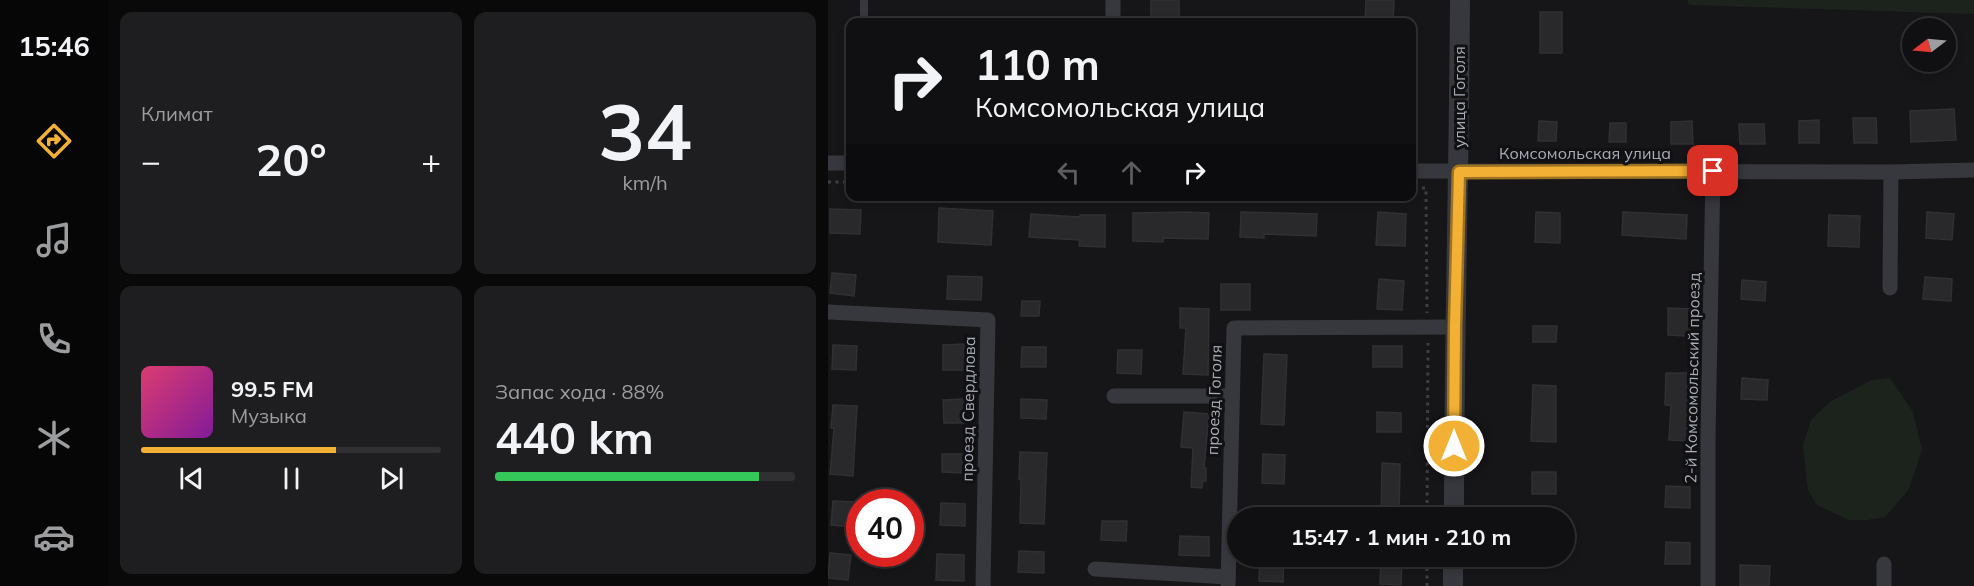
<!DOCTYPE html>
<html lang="ru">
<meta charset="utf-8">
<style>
body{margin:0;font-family:Mulish,sans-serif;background:#1e1e20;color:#f1f3f6;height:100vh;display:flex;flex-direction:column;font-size:22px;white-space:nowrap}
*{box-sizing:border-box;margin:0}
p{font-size:20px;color:#9c9d9f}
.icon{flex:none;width:33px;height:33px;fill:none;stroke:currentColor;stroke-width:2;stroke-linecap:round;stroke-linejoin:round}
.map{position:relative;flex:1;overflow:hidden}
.drawer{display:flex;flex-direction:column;gap:12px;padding:12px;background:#09090a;width:720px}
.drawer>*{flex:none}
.hud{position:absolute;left:18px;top:18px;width:570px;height:183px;border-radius:12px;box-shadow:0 3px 9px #0003,0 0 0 2px #303032;background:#101012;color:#f1f3f6;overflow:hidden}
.needle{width:39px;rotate:254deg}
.buttons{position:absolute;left:1074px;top:18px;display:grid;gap:12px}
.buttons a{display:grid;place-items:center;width:54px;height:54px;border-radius:50%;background:#101012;box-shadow:0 3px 9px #0003,0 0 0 2px #303032;font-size:30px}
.speed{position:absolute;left:18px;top:489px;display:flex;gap:12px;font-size:30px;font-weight:700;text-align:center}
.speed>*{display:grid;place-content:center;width:78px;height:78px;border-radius:50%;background:#101012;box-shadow:0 3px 9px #0003,0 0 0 2px #303032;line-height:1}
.speed .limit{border:9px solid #d22;background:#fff;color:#111}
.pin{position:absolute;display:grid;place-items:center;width:51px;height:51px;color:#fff;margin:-26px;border-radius:12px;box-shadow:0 3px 9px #0006}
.me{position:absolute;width:66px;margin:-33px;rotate:0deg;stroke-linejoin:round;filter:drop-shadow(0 0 4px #0008)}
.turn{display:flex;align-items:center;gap:21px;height:126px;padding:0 30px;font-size:27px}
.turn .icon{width:78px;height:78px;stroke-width:2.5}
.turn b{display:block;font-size:42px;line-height:51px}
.lanes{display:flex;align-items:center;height:57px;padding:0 30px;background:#0003;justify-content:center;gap:30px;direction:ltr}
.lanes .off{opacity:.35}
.big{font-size:45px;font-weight:700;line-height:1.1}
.drawer .widget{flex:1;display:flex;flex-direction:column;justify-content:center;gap:9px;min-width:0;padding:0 21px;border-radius:12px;background:#1e1e20}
.drawer .dial{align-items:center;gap:0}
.dial b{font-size:78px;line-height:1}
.song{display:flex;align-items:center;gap:18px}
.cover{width:72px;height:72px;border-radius:9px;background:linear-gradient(135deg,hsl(340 70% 55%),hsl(290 70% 35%))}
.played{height:6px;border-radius:3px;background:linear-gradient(90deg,#f2b134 65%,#303032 65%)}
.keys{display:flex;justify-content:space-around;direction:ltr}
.heat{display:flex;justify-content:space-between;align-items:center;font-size:33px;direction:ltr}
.charge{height:9px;border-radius:4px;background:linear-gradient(90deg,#34c759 88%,#303032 0)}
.drawer .tiles{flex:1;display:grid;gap:12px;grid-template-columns:repeat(2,1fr)}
.trip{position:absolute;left:399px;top:507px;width:348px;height:60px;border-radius:30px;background:#101012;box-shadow:0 3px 9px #0003,0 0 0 2px #303032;font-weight:700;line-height:60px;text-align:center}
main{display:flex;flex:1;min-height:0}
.tabs{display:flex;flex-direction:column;width:108px;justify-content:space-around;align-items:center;background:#060607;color:#9c9d9f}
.tabs .icon{width:42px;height:42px}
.tabs .on{color:#f2b134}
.tabs b{font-size:27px;color:#f1f3f6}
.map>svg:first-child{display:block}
</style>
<main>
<nav class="tabs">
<b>15:46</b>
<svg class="icon on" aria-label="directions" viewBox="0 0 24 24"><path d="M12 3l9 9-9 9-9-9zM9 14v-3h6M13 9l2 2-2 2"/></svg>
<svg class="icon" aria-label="music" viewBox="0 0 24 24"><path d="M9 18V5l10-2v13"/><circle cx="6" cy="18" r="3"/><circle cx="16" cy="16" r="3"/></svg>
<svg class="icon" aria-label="phone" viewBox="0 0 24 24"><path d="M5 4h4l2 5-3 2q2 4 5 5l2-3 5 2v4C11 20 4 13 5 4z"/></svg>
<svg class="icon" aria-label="climate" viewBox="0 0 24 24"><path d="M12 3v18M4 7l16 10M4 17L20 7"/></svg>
<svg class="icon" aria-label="car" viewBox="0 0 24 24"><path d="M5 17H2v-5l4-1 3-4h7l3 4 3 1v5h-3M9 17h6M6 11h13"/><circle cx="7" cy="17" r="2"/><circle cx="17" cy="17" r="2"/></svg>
</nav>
<section class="drawer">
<div class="tiles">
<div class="widget"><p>Климат</p>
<div class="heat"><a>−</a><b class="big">20°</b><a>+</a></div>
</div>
<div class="widget dial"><b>34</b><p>km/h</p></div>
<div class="widget">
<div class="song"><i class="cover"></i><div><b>99.5 FM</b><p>Музыка</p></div></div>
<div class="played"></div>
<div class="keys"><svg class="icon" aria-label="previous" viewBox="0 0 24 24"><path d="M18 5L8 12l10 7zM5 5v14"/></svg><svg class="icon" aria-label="pause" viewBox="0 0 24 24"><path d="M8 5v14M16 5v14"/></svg><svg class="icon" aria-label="next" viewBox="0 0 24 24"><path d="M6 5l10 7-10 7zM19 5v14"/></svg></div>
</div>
<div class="widget"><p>Запас хода · 88%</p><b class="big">440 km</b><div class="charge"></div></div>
</div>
</section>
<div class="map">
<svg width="1146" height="586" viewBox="0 0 1146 586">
<rect width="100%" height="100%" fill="#161618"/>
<g fill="#1c231d">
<polygon points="859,0 1146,0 1146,14 861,5"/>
<polygon points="1062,378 1085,412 1094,450 1081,489 1057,517 1040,520 1021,520 989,505 980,490 975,446 983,420 1003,401 1044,380"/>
</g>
<g fill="#29292c" stroke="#303034" stroke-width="1.5">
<rect x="323" y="0" width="28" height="22"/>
<polygon points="538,0 566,0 565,22 537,22"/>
<rect x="712" y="12" width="22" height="41"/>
<polygon points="1126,109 1128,140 1083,142 1082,111"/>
<polygon points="1025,118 1048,118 1049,143 1026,143"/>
<polygon points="991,120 991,143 971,143 971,121"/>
<polygon points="711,121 729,122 728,141 710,141"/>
<polygon points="864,121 865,144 843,144 843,122"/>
<polygon points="782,123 798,123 798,142 781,142"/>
<polygon points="911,124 936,124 937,144 912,144"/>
<polygon points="111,208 165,211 163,245 110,242"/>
<polygon points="2,209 33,210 32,234 2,233"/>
<polygon points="359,212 381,213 380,239 335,238 335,242 305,241 305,213"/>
<polygon points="413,212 489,214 488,236 436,234 436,238 412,237"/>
<polygon points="550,212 578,214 577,246 548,245"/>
<polygon points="708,212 732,213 732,243 707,242"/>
<polygon points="795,212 859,215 858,239 794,235"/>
<polygon points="1099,212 1126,214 1124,240 1098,238"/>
<polygon points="203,214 252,217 252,215 277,215 277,247 251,246 252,240 201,237"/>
<polygon points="1001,215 1032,216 1031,247 1000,246"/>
<polygon points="4,273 28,275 26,296 2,293"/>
<polygon points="120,276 154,277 153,300 119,299"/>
<polygon points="1097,277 1124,279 1123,301 1095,299"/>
<polygon points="551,279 576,281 574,310 549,309"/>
<polygon points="914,280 938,282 937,301 913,299"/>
<rect x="393" y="284" width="29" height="26"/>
<polygon points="194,301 212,301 211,316 193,316"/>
<polygon points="352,308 381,309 380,375 355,374 358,328 352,328"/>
<polygon points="840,308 862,309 862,336 840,335"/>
<polygon points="705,326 729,326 728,342 705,342"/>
<polygon points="136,344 137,370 115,370 115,345"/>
<polygon points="5,345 29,346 28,370 4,369"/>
<rect x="545" y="346" width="29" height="21"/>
<polygon points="194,347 218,347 218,367 193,367"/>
<polygon points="290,350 314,350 313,374 289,373"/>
<polygon points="436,354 459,355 456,425 433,424"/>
<polygon points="838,373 862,373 861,441 841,440 843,405 837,405"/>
<polygon points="914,378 940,380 939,400 913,399"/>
<polygon points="705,385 728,386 728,442 703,441"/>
<polygon points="137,399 138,423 116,423 115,400"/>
<polygon points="193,399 219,400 218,419 193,418"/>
<polygon points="5,405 29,406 25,476 2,474 6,428 3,428"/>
<polygon points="356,412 381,414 376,468 378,468 378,481 375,481 374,488 363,487 365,448 353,447"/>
<polygon points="549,412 573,413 573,432 549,432"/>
<polygon points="192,452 219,453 216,524 192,523 193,479 191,479"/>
<polygon points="114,454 138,454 137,473 114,472"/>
<polygon points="435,454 457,455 456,484 434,483"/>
<polygon points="554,463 572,464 571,518 553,518"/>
<rect x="704" y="472" width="24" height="22"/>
<polygon points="838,486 862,487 862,508 837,507"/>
<polygon points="5,501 27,502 25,527 3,525"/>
<polygon points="113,503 137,504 137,526 112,525"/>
<polygon points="274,521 299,521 298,541 273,540"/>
<polygon points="352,536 381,537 381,556 351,555"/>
<polygon points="838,542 862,543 862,564 837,564"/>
<polygon points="191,551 216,552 216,573 190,572"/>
<polygon points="2,553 23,555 20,580 0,578"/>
<polygon points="109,554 136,555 136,581 108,580"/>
<polygon points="432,556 456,556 455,582 431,581"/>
<polygon points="553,561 574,562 573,585 552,584"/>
<polygon points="912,565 942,566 941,586 912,586"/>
</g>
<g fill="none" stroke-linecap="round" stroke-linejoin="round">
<g stroke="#3d3f44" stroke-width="3" stroke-dasharray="3 4.5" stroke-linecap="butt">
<polyline points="0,182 22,182"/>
<polyline points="594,188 598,188 599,313"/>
<polyline points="599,518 600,343"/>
<polyline points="599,586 599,556"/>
</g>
<polyline stroke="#37383d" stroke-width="8" points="36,0 36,22"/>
<g stroke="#37383d" stroke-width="15">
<polyline points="285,0 285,22"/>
<polyline points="0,163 22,163"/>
<polyline points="584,171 1063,172 1146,170"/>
<polyline points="1062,288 1063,172"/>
<polyline points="0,312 160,320 155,586"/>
<polyline points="286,396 404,396"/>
<polyline points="1056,564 1056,586"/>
<polyline points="267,569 400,577"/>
<polyline points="400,586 406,328 627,327"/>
<polyline points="880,586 880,438 885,171"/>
</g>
<g stroke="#37383d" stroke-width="20">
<path d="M626,518C626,345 631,173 632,0"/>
<polyline points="625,586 625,556"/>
</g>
</g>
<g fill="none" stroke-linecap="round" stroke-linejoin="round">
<g stroke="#9d7322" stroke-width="15">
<polyline id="route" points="626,446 627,327 631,172 885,171"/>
</g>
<use href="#route" stroke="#f2b134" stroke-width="10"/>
</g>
<g text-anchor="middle" stroke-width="6" stroke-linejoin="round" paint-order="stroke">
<g font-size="16" fill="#a8adb8" stroke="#111113">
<text transform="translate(631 97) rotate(-90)" y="6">улица Гоголя</text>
<text x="757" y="159">Комсомольская улица</text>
<text transform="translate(864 378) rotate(-89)" y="6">2-й Комсомольский проезд</text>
<text transform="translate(386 400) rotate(-88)" y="6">проезд Гоголя</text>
<text transform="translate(140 409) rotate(-89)" y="6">проезд Свердлова</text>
</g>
</g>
</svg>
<div class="buttons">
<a><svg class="needle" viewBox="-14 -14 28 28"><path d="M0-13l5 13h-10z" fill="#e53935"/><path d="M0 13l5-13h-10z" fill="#9c9d9f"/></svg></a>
</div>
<div class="speed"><div class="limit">40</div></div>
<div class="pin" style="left:885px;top:171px;background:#d93025"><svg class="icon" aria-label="arrive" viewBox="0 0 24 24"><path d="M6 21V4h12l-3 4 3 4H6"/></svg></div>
<svg class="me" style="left:626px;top:446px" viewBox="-20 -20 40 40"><circle r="17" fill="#f2b134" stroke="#fff" stroke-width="3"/><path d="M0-11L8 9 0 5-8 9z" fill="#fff"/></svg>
<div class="trip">15:47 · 1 мин · 210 m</div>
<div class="hud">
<div class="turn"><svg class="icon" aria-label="right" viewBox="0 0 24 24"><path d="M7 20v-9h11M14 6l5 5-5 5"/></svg><div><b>110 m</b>Комсомольская улица</div></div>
<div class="lanes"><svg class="icon off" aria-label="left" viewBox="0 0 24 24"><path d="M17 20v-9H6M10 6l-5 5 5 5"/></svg><svg class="icon off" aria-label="ahead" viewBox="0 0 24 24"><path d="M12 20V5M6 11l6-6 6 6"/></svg><svg class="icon" aria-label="right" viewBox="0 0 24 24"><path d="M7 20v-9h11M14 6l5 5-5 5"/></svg></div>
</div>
</div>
</main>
